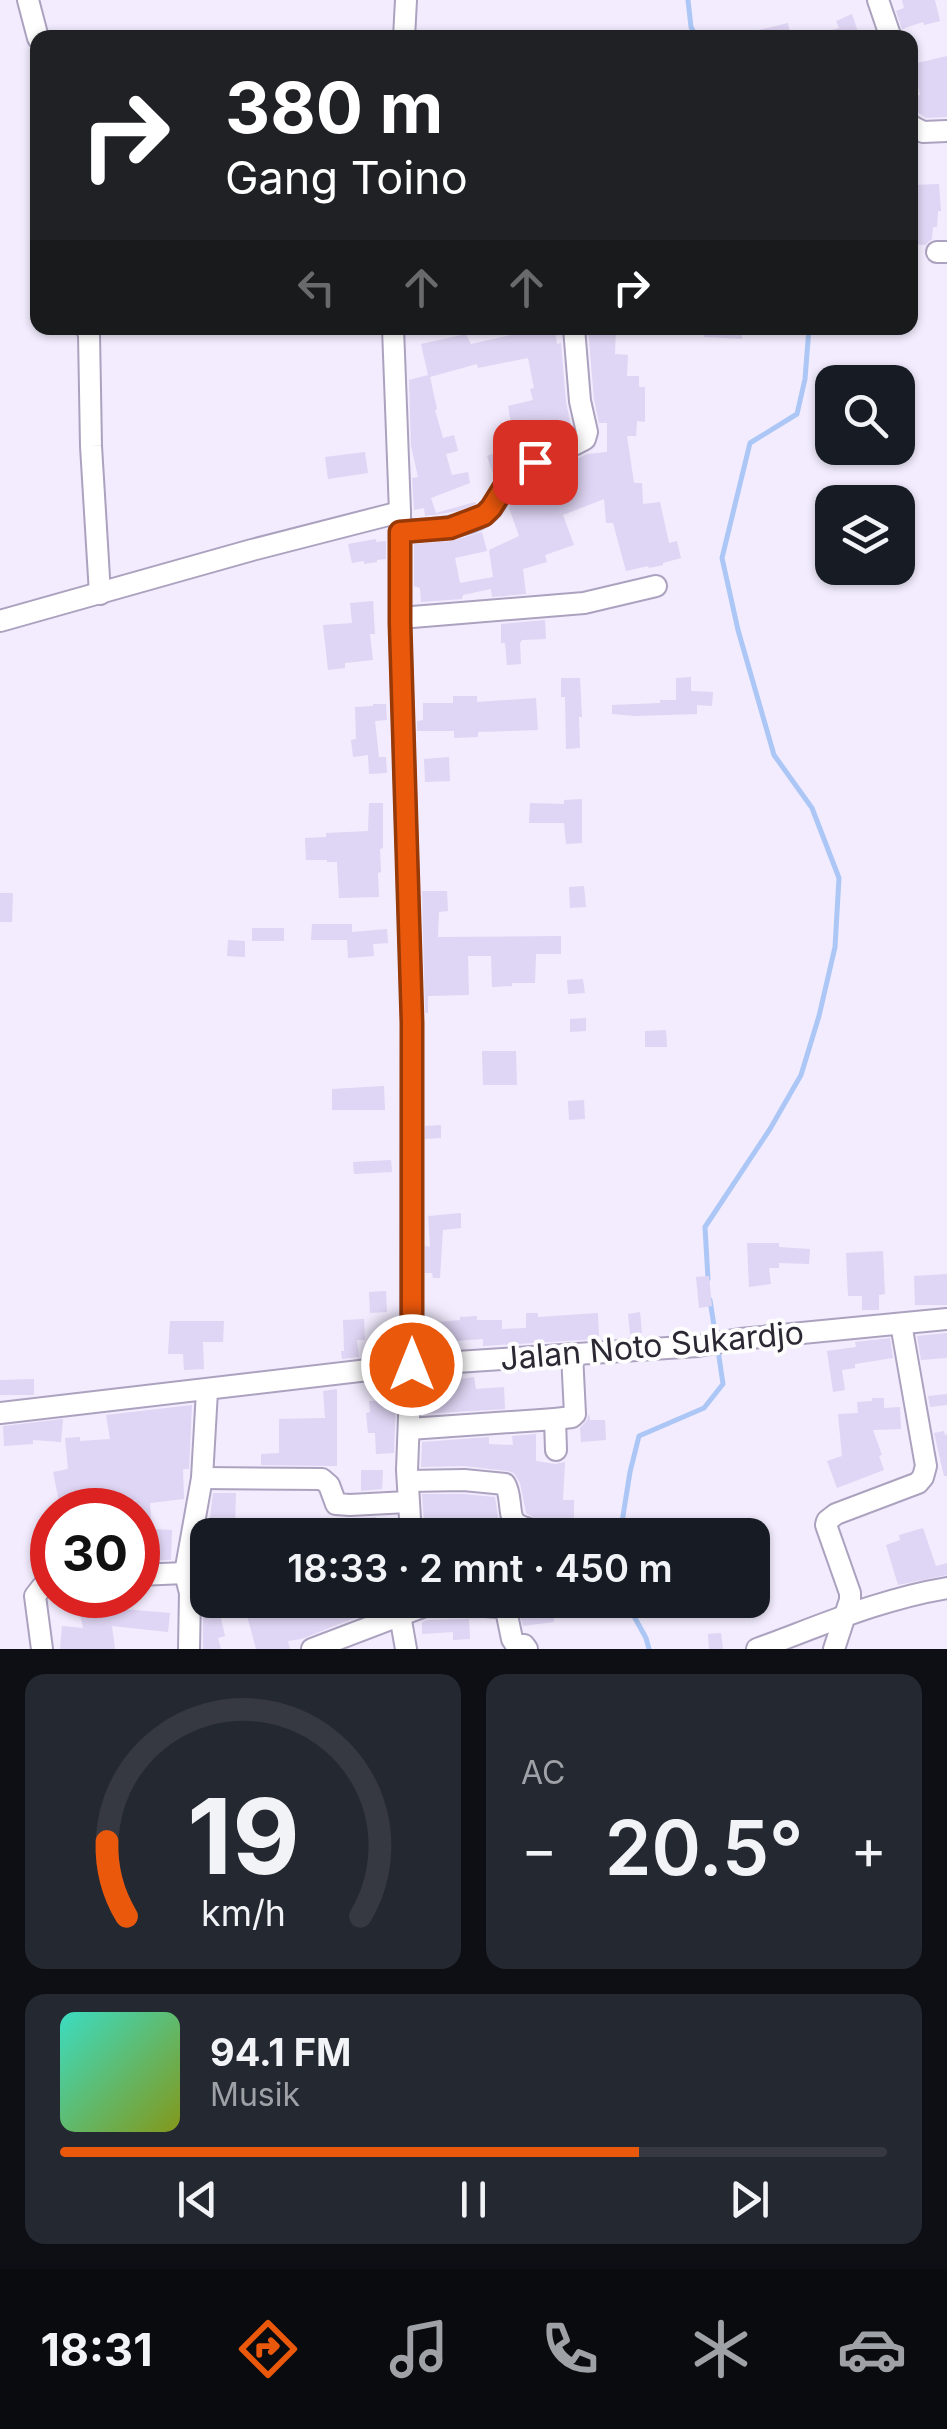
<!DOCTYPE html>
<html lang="id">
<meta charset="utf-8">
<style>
body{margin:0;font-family:Inter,sans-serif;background:#242831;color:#f1f3f6;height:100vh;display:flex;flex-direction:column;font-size:38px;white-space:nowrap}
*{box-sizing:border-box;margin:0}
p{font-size:32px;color:#9ea1a6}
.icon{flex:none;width:55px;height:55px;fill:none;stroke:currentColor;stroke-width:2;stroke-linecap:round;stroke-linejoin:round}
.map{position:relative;height:1649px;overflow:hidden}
.panel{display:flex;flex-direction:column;gap:25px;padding:25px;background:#0d0f14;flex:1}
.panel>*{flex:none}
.banner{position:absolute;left:30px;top:30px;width:888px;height:305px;border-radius:20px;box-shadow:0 2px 8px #0004;background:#202124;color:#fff;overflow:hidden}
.fabs{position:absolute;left:815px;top:365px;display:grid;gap:20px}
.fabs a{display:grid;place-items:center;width:100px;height:100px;border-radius:20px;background:#171b24;box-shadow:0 2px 8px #0004;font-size:50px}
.speed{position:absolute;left:30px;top:1488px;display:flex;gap:20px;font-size:50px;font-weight:700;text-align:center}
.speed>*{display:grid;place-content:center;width:130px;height:130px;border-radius:50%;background:#171b24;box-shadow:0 2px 8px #0004;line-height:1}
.speed .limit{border:15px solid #d22;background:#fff;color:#111}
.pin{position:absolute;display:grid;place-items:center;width:85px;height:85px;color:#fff;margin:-42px;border-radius:20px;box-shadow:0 5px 15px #0006}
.me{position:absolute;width:110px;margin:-55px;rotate:0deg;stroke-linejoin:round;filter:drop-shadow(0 0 8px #0008)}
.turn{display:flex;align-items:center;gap:35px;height:210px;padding:0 30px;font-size:45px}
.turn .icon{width:130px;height:130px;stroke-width:2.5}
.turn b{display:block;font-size:70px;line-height:85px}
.lanes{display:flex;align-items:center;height:95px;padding:0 30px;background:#0003;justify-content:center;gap:50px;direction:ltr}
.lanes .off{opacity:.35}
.big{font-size:75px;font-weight:600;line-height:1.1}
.panel .widget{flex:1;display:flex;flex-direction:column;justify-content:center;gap:15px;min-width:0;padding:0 35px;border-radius:20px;background:#242831}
.panel .dial{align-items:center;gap:0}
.dial svg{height:260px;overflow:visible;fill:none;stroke:#363941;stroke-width:7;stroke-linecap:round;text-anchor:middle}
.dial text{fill:#f1f3f6;stroke:none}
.song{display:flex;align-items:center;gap:30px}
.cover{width:120px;height:120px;border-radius:15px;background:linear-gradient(135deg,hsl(170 70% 55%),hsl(70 70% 35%))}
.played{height:10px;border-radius:5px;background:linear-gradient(90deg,#ea580c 70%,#363941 70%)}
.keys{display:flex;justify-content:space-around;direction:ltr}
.heat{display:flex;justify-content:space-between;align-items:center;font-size:55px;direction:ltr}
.panel .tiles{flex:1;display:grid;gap:25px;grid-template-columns:1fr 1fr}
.widget:last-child{grid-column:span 2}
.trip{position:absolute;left:190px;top:1518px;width:580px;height:100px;border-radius:20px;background:#171b24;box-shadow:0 2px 8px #0004;font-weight:600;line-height:100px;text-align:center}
.dock{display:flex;height:160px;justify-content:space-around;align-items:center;background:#090b0e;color:#9ea1a6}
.dock .icon{width:70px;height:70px}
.dock .current{color:#ea580c}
.dock b{font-size:45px;color:#f1f3f6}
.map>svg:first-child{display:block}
</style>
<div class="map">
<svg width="947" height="1649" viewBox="0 0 947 1649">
<rect width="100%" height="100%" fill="#f2ecfe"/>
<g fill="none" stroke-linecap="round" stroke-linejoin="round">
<g stroke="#acc7f6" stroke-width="5">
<polyline points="688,0 691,27 697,38"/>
<polyline points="708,1279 705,1227 770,1129 801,1075 819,1016 835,947 839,878 812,808 774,755 738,630 722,558 750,443 797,414 805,379 809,328"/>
<polyline points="710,1300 716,1339"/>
<polyline points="620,1535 630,1472 639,1436 704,1408 723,1384 718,1350"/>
<polyline points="625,1600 646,1638 649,1649"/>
</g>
</g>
<g fill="#dfd5f4">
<polygon points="902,0 935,0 940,21 924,25 923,22 902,29 896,11 904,8"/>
<polygon points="852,14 860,38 819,38 818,34 839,28 836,21"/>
<polygon points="788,23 791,38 748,38 747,33"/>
<polygon points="947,56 947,117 926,118 916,111 914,96 920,95 913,64"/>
<polygon points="939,184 941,211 938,211 937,227 933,227 932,239 925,245 910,244 910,231 912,231 911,185"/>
<polygon points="524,328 539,328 540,333 555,330 557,344 561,343 566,402 572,430 525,454 493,474 487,456 511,448 510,444 514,443 508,406 533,400 530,389 534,388 528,358 478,368 477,364 430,377 437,409 435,410 443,438 454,435 458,451 446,454 452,475 468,472 470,483 431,498 436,513 475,502 476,504 458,511 434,515 425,516 424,508 414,510 412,478 418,477 411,446 409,380 428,375 421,344 466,334 471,344 525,332"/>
<polygon points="588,328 616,328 615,354 628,355 627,376 639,376 639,387 645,387 645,422 637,421 636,436 627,436 634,483 642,483 643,504 660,502 669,543 677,541 681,558 663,563 663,565 649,568 648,566 626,571 613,523 606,523 604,499 563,515 574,545 545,555 547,562 523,569 526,594 492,597 491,589 463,595 462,599 421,602 420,588 414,586 414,544 451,541 482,532 487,551 455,558 460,583 493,577 489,550 519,536 509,508 518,493 539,478 587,454 607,452 607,423 599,423 594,399"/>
<polygon points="704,328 742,328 742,339 704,337"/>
<polygon points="365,452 368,473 328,479 325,457"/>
<polygon points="376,539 376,542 386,541 386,559 377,560 377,562 364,564 364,561 352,563 348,544"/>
<polygon points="373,601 375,634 370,634 373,660 345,663 345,668 328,670 323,625 352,623 350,603"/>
<polygon points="545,620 546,639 522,640 520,643 521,664 507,665 505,643 501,643 501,624"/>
<polygon points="691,677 691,691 713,692 712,706 697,705 697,714 636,716 612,714 612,705 660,703 660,700 676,700 676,678"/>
<polygon points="561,678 580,678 582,717 579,717 580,748 566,749 565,697 561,697"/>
<polygon points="453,696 477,696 477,702 536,698 538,730 478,732 478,737 454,738 454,731 417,731 417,721 423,720 423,703 453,703"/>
<polygon points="373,704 386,704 387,720 375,721 379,757 386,757 387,773 369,774 368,755 353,757 351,740 356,739 355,707 373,706"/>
<polygon points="449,757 450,781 425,782 424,759"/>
<polygon points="582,799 582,843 566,844 564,823 529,823 530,803 564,804 564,800"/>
<polygon points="369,803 383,803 383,848 380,849 381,872 378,873 379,897 339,898 337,862 327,862 327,860 306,860 305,838 326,837 326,833 368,831"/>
<polygon points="584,886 586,907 570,908 569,887"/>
<polygon points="422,891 447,891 448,911 439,912 438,937 561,936 561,954 536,954 535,983 512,983 512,986 492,987 491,956 468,956 469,995 428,996 428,1013 425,1013"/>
<polygon points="0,893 13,893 12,922 0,922"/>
<polygon points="312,924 352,924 352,932 387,929 388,943 373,944 374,956 348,958 347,940 311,940"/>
<rect x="252" y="928" width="32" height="13"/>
<polygon points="228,940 245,941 245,957 227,956"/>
<polygon points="583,979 585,993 568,994 567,980"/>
<polygon points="586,1018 586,1031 570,1032 570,1019"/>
<polygon points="666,1030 667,1047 645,1047 645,1031"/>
<polygon points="482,1051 516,1051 517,1085 483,1085"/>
<polygon points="384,1086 385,1110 332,1110 332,1089"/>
<polygon points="584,1100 585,1119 569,1120 568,1101"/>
<polygon points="441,1125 441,1138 425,1139 425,1126"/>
<polygon points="391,1160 392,1172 354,1174 353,1162"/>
<polygon points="461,1213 461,1228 443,1230 440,1278 433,1278 432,1273 425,1273 425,1246 430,1247 428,1216"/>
<polygon points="747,1243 779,1243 779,1247 810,1249 809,1264 779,1263 779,1268 769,1268 771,1284 749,1287"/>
<polygon points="883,1251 885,1294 879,1295 879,1310 862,1310 862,1296 848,1296 846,1253"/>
<polygon points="947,1274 947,1305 915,1305 914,1276"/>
<polygon points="709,1276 712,1306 699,1308 696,1277"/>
<polygon points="386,1291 387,1312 370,1313 369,1292"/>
<polygon points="640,1312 642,1333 630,1334 628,1314"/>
<polygon points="526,1313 538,1313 538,1317 598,1313 599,1339 483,1346 483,1339 456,1341 457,1348 426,1350 425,1323 460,1320 460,1317 477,1316 477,1320 502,1320 502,1329 526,1328"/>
<polygon points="364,1319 365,1340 357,1340 359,1357 342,1359 341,1351 344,1351 343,1320"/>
<polygon points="170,1321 224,1321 223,1342 203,1342 204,1369 184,1370 183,1354 168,1354"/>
<polygon points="947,1333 947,1358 921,1360 917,1336"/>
<polygon points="890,1338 893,1358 855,1364 855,1368 842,1370 845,1390 833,1392 827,1351 856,1347 855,1342"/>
<polygon points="474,1377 476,1389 504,1387 505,1409 423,1414 424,1385 455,1383 455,1380"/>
<polygon points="34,1379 34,1395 0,1395 0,1380"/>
<polygon points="337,1389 337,1466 261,1465 261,1454 279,1453 279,1419 325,1418 323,1391"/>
<polygon points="947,1394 947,1405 930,1407 928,1396"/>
<polygon points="872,1398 884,1398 884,1408 900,1407 901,1429 873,1430 882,1455 879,1456 884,1470 837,1488 827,1461 842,1456 838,1414 858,1413 857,1402 872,1401"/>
<polygon points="396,1400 394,1453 376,1454 375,1433 368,1433 366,1413 370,1412 369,1401"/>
<polygon points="192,1405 189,1469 183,1469 184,1499 150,1503 152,1529 172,1530 171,1560 138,1561 138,1510 136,1510 135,1500 85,1509 84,1502 60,1506 53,1472 68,1469 65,1438 80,1437 80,1441 110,1439 106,1415"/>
<polygon points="589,1413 590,1420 605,1420 606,1440 581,1442 580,1428 587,1420"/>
<polygon points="63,1419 61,1442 33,1440 33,1444 4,1446 3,1426"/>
<polygon points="944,1431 945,1435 947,1434 947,1476 944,1476 934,1433"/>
<polygon points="536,1434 536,1461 555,1464 565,1462 563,1500 574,1500 574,1522 540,1521 526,1513 520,1483 514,1473 507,1471 464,1466 421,1467 422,1442 489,1437 489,1444 513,1445 512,1436"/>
<polygon points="361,1470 383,1470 382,1489 361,1491"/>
<polygon points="213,1493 236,1493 235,1523 269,1524 269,1535 208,1535"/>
<polygon points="422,1494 463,1494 495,1497 498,1517 504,1535 425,1535"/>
<polygon points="376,1517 377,1535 359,1535 358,1518"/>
<polygon points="923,1528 936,1566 947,1563 947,1575 898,1585 886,1545 900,1540 899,1535"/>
<polygon points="76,1595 109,1595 112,1608 170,1613 168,1632 112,1626 115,1649 60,1649 62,1626 83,1628"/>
<polygon points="553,1600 554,1622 523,1626 516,1601"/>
<polygon points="218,1605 225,1636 218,1638 221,1649 203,1649 203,1608"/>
<polygon points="359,1605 360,1616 301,1639 288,1641 290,1649 256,1649 246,1612 263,1607 265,1612 295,1607 296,1612 324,1607 324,1611"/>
<polygon points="469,1619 470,1639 453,1640 453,1632 422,1634 422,1622 428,1620"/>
<polygon points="721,1633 723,1649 709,1649 708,1634"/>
</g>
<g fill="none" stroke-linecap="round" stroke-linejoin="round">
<g stroke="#aca2bf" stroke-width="24">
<g id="minor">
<polyline points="28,0 38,38"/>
<polyline points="878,0 891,38"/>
<polyline points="404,38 406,0"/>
<polyline points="910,125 923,132 947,131"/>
<polyline points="937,252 947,252"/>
<polyline points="86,328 89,334 91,446 100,594"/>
<polyline points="393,328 400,512 400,623 412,1023 411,1365 407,1470 411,1535"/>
<path d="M400,531C424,530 475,529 491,509C500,498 503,486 515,477C536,460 562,452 585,439L587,432L580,401L574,328"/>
<polyline points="400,618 584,603 656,586"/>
<polyline points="0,621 252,550 400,512"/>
<polyline points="0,1413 411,1365 698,1346 740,1339 947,1319"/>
<polyline points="555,1419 572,1417 575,1414 572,1354"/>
<polyline points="409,1429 555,1419 556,1450"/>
<polyline points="202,1478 322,1479 329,1485 336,1504 350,1505 408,1502"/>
<path d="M408,1481L464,1480L505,1484C512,1495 508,1515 515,1522C518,1526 524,1527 529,1529L531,1535"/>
<polyline points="138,1575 185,1573"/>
<polyline points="400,1615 406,1649"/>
<polyline points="42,1649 35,1596 42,1587 52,1585"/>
<polyline points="189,1649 190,1593 185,1573 202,1478 207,1391"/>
<polyline points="312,1649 425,1606 470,1605 499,1607 506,1610 512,1639 516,1645 524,1645 527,1649"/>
<path d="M757,1649C820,1626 880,1599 947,1588"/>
<polyline points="834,1649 850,1600 850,1593 826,1525 827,1521 836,1514 918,1483 923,1477 926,1466 901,1324"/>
</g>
</g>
<use href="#minor" stroke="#fff" stroke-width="20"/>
</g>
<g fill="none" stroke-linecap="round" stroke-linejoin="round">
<g stroke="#983908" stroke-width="25">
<polyline id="route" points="412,1365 412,1023 400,623 400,532 450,528 484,515 491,508 506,484 535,462"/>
</g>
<use href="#route" stroke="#ea580c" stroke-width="18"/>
</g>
<g text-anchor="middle" stroke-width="8" stroke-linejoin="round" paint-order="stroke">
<g font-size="32" fill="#2c2833" stroke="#fdfdfd">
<text transform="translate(652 1346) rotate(-5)" y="11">Jalan Noto Sukardjo</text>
</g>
</g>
</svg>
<div class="fabs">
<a><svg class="icon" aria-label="search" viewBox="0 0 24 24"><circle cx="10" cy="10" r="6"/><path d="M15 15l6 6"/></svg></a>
<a><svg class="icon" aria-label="layers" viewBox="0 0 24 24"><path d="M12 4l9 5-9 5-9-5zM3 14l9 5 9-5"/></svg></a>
</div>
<div class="speed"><div class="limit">30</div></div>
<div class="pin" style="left:535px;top:462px;background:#d93025"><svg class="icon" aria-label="arrive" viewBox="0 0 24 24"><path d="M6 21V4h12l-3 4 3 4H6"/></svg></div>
<svg class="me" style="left:412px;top:1365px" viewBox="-20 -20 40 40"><circle r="17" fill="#ea580c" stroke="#fff" stroke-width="3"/><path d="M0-11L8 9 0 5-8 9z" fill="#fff"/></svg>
<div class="trip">18:33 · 2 mnt · 450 m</div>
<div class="banner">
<div class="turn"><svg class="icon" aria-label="right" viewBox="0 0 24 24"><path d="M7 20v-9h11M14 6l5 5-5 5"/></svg><div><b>380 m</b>Gang Toino</div></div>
<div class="lanes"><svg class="icon off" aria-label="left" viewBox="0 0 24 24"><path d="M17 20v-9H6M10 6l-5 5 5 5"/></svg><svg class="icon off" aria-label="ahead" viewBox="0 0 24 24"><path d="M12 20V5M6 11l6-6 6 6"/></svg><svg class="icon off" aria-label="ahead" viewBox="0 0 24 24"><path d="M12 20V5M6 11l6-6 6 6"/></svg><svg class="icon" aria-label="right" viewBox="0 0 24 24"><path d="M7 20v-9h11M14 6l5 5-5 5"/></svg></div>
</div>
</div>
<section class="panel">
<div class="tiles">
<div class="widget dial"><svg viewBox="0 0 100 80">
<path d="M14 69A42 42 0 1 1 86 69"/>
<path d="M14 69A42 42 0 0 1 8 46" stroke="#ea580c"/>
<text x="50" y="56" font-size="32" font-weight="700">19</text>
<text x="50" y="72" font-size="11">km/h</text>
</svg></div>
<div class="widget"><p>AC</p>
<div class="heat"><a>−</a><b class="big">20.5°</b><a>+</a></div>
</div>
<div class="widget">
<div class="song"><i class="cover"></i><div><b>94.1 FM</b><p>Musik</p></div></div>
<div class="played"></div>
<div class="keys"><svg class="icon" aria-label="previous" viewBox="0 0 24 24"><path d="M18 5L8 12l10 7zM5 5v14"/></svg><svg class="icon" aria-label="pause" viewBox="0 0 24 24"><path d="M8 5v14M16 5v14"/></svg><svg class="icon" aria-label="next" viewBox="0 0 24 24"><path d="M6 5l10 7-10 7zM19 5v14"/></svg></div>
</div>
</div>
</section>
<nav class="dock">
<b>18:31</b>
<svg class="icon current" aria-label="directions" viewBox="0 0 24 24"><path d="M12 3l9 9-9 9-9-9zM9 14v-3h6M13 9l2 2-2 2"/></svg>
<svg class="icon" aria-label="music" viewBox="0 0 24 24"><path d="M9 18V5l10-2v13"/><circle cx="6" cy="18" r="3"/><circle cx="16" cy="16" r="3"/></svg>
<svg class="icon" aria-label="phone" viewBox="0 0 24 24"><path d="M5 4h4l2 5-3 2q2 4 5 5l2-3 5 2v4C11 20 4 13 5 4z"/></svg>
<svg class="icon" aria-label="climate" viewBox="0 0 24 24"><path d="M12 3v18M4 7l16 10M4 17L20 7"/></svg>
<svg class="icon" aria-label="car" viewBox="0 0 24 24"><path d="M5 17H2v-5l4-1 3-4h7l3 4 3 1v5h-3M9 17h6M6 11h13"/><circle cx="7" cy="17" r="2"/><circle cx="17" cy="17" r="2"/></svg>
</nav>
